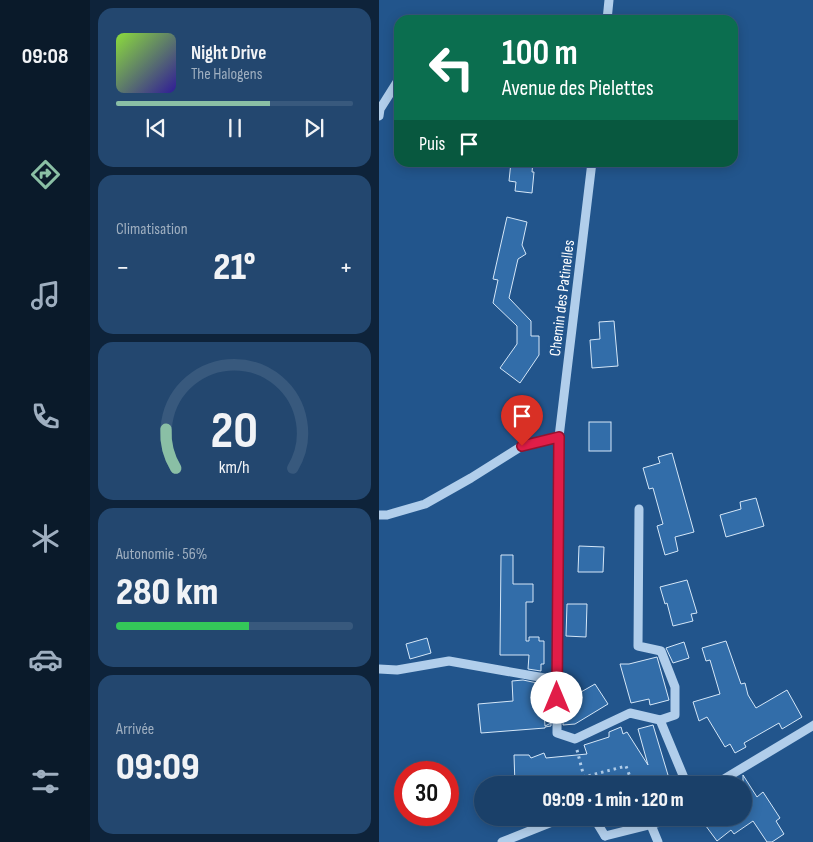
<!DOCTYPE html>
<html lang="fr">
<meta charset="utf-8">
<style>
body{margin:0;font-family:"Sofia Sans Condensed",sans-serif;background:#23476f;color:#f1f3f6;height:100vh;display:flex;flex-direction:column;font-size:19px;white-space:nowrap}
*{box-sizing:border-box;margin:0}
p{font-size:16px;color:#9fafc0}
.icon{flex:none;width:28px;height:28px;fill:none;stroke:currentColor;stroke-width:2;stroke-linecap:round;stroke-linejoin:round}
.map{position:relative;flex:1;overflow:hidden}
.details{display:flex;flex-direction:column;gap:8px;padding:8px;background:#0e233a;width:289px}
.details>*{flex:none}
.hud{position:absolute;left:15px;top:15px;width:344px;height:152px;border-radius:15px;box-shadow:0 2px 12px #0003,0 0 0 1px #38597d;background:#0b6e4f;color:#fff;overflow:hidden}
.speed{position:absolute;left:15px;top:761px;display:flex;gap:10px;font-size:25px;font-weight:700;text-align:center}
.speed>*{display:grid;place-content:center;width:65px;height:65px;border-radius:50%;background:#1a4069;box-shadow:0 2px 12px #0003,0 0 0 1px #38597d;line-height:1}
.speed .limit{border:8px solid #d22;background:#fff;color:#111}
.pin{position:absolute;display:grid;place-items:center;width:42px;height:42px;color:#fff;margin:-51px -21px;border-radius:50% 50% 50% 0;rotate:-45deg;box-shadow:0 0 5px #0007}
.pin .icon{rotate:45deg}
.me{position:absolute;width:55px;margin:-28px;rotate:0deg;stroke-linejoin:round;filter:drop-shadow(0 0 4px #0008)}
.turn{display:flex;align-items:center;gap:18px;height:105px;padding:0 25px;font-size:22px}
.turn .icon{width:65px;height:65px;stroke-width:2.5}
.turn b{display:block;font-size:35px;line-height:42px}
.then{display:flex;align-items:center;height:48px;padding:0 25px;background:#0003;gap:10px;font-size:19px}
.big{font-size:38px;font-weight:800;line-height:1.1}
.details .tile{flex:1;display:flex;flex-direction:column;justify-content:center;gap:8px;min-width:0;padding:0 18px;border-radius:15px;background:#23476f}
.details .dial{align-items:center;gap:0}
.dial svg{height:130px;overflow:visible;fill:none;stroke:#38597d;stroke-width:7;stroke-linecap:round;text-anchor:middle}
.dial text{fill:#f1f3f6;stroke:none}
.song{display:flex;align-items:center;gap:15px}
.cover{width:60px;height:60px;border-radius:8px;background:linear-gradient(135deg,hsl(90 70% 55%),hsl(250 70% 35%))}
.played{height:5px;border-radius:2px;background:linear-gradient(90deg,#8abfa5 65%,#38597d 65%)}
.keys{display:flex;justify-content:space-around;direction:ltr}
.heat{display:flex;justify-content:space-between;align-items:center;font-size:28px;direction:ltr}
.charge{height:8px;border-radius:4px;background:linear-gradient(90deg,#34c759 56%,#38597d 0)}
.trip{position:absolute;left:95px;top:776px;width:278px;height:50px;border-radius:25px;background:#1a4069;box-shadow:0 2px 12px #0003,0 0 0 1px #38597d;font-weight:800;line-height:50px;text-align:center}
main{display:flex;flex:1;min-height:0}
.menu{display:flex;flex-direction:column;width:90px;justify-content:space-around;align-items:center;background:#0a1a2a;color:#9fafc0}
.menu .icon{width:35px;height:35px}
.menu .on{color:#8abfa5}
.menu b{font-size:22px;color:#f1f3f6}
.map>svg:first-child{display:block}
</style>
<main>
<nav class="menu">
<b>09:08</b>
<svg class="icon on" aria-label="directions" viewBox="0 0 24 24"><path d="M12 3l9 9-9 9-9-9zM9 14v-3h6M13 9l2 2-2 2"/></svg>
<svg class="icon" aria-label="music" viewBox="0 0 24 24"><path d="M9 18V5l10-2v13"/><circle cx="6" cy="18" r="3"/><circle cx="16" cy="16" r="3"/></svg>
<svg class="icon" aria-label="phone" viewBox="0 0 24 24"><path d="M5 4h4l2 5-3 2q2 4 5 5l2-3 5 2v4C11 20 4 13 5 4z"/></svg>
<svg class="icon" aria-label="climate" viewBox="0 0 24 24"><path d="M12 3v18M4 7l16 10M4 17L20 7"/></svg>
<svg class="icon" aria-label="car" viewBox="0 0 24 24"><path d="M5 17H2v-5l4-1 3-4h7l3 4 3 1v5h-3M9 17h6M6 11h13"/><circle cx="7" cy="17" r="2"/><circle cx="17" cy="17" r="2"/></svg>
<svg class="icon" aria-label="filters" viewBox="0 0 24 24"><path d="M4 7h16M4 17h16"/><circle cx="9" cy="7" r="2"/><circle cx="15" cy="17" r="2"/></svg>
</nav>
<section class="details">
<div class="tile">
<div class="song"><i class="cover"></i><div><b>Night Drive</b><p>The Halogens</p></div></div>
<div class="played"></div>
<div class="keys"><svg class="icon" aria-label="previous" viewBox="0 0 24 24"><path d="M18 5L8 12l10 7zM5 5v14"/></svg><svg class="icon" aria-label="pause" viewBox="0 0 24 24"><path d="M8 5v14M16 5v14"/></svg><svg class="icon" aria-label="next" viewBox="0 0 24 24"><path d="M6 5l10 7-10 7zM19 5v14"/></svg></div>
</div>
<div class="tile"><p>Climatisation</p>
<div class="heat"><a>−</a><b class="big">21°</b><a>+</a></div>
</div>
<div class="tile dial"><svg viewBox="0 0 100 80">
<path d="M14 69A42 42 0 1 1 86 69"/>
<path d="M14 69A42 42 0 0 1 8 45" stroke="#8abfa5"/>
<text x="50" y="56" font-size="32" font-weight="700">20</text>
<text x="50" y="72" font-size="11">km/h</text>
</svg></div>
<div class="tile"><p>Autonomie · 56%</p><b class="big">280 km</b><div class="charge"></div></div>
<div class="tile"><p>Arrivée</p><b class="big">09:09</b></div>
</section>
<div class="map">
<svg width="435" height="842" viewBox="0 0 435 842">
<rect width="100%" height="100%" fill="#22558c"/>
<g fill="#326da9" stroke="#d5e7f8">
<polygon points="132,162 154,162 153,172 155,172 153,193 136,191 137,182 130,181"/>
<polygon points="128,217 148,222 143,245 147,254 139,259 130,298 152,321 152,336 160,336 160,355 141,383 121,368 138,344 138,326 114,303 119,280 114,279"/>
<polygon points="235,321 239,366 213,368 211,340 221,339 220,322"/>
<rect x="210" y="422" width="22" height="29"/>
<polygon points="293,453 315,532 296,537 299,551 286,555 278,526 284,524 274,488 270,489 264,468 281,463 279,457"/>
<polygon points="377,498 385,526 347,537 341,515 362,509 361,502"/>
<polygon points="200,546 225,547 224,572 199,572"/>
<polygon points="122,555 134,555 134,584 154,584 154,602 147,602 147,641 150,641 150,637 160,637 160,641 165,641 165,664 162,664 162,671 149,669 150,655 121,655"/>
<polygon points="308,580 318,613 312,614 314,621 294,626 288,603 286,604 281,587"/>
<polygon points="188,604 208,604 207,637 187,636"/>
<polygon points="48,638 52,653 31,659 27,644"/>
<polygon points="347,641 362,684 366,683 369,695 377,708 408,690 423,717 403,729 400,723 365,743 367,747 356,753 351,744 346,747 328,717 320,721 314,702 341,694 331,660 327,661 323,648"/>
<polygon points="305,642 310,658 294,663 287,648"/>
<polygon points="278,657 290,700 271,705 270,699 252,703 241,664 250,664"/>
<polygon points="144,680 163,684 166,726 172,723 172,726 166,727 166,728 102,733 99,704 134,701 133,681"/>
<polygon points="216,684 229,704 196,724 184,725 184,716 201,706 195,696"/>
<polygon points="274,725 292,785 136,785 135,755 150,755 152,758 165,753 167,758 208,754 205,745 230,737 230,732 242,727 244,734 248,732 269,765 259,729"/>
<polygon points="364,775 378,797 384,792 401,818 397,821 405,834 393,842 388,842 374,821 355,834 352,830 338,841 321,818 364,818"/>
</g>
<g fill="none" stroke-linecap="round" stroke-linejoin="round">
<polyline stroke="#b1ceeb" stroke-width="3" stroke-dasharray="2.5 4" stroke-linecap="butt" points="198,750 205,777 247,766 254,785"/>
<g stroke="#b1ceeb" stroke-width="9">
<polyline points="228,20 230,0"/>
<polyline points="0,116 1,109 20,79"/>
<polyline points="213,162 180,437 178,733 196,739 251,713 281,720 308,785"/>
<polyline points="260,509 259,646 282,651 296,687 296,715 281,720"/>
<polyline points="0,515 8,515 46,504 92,478 143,446 180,437"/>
<polyline points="0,669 18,670 70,661 177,680"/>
<polyline points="335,785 435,725"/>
<polyline points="215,818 226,836"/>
<polyline points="272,825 279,842"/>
<polyline points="226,836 282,822 288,818"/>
<polyline points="123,842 183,818"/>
</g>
</g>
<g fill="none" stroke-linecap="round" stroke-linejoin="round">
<g stroke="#92132f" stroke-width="12">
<polyline id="route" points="143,446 180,437 178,698"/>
</g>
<use href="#route" stroke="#e11d48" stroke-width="9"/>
</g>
<g text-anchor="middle" stroke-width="5" stroke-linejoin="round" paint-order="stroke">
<g font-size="16" fill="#fff" stroke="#22558c">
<text transform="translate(182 298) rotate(-83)" y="6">Chemin des Patinelles</text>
</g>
</g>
</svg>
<div class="speed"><div class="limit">30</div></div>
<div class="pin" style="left:143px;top:446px;background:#d93025"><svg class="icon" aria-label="arrive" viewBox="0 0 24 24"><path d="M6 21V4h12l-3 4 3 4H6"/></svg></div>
<svg class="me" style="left:178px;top:698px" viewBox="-20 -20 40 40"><circle r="19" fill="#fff"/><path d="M0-13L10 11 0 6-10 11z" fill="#e11d48"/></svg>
<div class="trip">09:09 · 1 min · 120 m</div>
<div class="hud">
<div class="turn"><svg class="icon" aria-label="left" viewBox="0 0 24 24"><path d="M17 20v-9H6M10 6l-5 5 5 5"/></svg><div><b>100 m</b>Avenue des Pielettes</div></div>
<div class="then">Puis<svg class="icon" aria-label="arrive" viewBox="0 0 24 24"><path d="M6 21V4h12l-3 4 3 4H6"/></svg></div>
</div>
</div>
</main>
